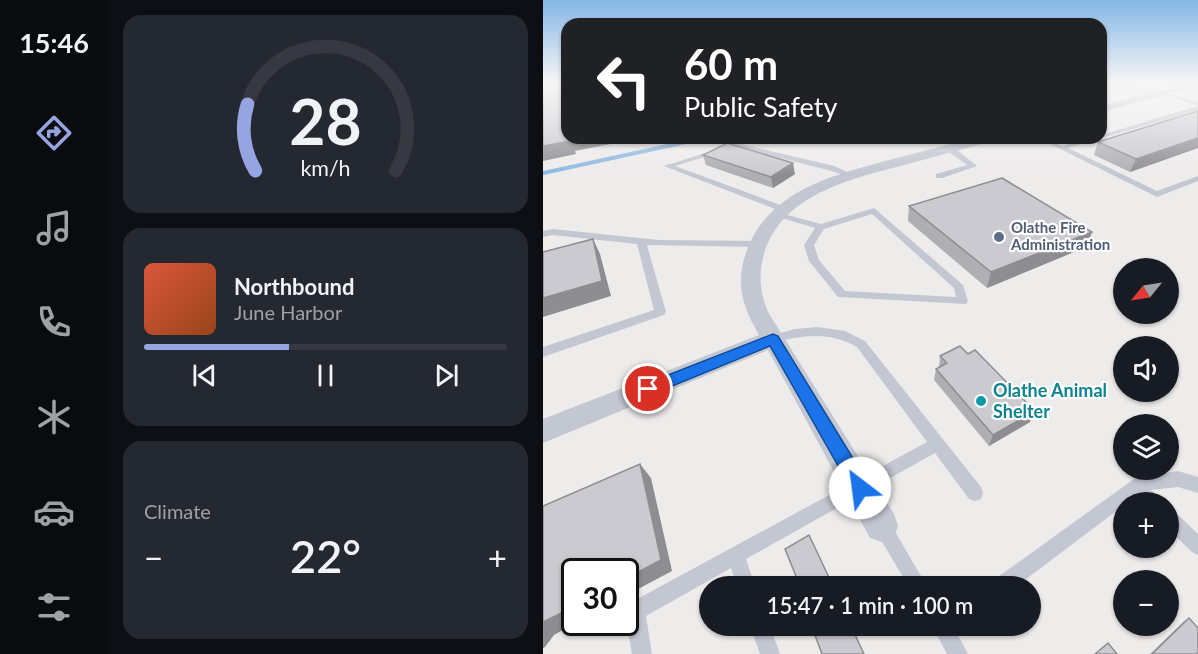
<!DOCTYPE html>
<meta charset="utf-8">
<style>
body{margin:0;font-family:Lato,sans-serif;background:#242831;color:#f1f3f6;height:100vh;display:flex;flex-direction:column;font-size:22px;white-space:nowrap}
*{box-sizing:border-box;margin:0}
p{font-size:20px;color:#9ea1a6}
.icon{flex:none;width:33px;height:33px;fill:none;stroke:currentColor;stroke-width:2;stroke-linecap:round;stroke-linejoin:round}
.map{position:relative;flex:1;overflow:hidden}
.panel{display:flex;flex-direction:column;gap:15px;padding:15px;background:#0d0f14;width:435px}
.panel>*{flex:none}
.hud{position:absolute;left:18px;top:18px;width:546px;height:126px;border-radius:18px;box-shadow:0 2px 4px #0004;background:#202124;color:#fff;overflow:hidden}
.needle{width:39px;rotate:240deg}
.controls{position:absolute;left:570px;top:258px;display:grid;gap:12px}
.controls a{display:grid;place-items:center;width:66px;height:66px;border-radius:50%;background:#171b24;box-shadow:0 2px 4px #0004;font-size:30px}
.speed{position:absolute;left:18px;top:558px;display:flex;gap:12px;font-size:30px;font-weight:700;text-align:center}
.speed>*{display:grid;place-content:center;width:78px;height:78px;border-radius:50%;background:#171b24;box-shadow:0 2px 4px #0004;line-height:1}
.speed .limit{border:3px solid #111;border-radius:9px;background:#fff;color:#111}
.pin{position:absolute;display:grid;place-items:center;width:51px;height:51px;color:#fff;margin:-26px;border:3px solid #fff;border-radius:50%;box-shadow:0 2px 6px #0007}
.me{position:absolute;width:66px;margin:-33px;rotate:330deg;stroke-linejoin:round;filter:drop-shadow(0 0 4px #0008)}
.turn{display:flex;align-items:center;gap:21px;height:126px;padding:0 24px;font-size:27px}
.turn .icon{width:78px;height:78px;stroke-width:2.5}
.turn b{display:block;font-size:42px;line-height:51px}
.big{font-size:45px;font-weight:600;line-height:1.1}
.panel .widget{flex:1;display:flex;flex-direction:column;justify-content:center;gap:9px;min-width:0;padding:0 21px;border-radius:18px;background:#242831}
.panel .dial{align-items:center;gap:0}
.dial svg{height:156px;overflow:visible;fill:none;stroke:#363941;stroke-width:7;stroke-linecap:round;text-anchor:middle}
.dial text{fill:#f1f3f6;stroke:none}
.song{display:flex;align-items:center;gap:18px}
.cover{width:72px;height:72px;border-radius:9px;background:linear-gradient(135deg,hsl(10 70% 55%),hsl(20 70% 35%))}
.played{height:6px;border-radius:3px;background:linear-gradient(90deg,#97a4e2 40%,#363941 40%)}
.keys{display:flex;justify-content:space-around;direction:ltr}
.heat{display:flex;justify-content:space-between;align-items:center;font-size:33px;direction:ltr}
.trip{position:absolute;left:156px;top:576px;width:342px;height:60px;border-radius:30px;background:#171b24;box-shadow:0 2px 4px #0004;font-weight:600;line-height:60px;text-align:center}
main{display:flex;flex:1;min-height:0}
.tabs{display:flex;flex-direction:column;width:108px;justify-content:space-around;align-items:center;background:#090b0e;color:#9ea1a6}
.tabs .icon{width:42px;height:42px}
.tabs .selected{color:#97a4e2}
.tabs b{font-size:27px;color:#f1f3f6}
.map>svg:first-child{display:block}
</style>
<main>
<nav class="tabs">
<b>15:46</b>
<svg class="icon selected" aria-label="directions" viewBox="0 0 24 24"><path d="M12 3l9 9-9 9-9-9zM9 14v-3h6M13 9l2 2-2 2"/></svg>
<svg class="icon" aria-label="music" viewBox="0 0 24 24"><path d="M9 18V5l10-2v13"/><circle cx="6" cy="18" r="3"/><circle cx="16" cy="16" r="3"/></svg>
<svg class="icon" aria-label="phone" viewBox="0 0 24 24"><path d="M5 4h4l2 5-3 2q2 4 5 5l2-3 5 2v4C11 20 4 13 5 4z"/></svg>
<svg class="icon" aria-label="climate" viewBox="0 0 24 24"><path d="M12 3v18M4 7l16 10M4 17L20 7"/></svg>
<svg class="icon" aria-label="car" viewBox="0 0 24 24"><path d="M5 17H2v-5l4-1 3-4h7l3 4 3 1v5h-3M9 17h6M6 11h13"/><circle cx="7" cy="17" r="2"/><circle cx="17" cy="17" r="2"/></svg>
<svg class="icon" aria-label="filters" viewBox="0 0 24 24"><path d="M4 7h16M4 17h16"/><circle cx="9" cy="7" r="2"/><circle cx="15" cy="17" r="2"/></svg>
</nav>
<section class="panel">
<div class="widget dial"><svg viewBox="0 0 100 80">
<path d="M14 69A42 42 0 1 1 86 69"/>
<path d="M14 69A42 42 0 0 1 10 35" stroke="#97a4e2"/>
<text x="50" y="56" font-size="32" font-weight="700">28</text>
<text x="50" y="72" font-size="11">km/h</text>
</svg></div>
<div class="widget">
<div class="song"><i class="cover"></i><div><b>Northbound</b><p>June Harbor</p></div></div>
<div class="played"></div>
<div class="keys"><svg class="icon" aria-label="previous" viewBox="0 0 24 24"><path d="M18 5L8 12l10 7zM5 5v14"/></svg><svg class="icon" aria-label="pause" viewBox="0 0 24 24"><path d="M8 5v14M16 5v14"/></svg><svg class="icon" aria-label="next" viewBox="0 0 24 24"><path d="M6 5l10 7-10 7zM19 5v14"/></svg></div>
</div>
<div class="widget"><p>Climate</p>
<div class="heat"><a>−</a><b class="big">22°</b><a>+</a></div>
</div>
</section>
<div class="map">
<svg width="655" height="654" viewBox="0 0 655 654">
<rect width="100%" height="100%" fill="#eeeceb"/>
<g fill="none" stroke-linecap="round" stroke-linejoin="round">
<polyline stroke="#8eb9e2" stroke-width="3" points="127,146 163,138"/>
<polyline stroke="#8eb9e2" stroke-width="4" points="0,173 134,144"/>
<g fill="#c3c7d2" fill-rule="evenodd">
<polygon points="572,83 585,83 615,94 610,95 579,85 558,90 558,86"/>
<polygon points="618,91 655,102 655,106 618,93"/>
<polygon points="655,106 655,110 525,148 614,191 655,176 655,181 614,197 495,138 503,138 519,146 546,138 558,138 558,135"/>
<polygon points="194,143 291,166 311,175 307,177 285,170 194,147 132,166 243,207 244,209 240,212 121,166"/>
<polygon points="403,146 409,146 434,166 399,178 393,178 393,174 424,165 403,150"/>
<path d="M331,208L420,285L425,301L423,304L295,297L266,261L261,245L272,228L229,215L233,212L278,224ZM329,214L411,288L413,297L302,291L276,260L271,245L281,229Z"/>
<polygon points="10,229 116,240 215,241 220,244 215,247 104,245 123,312 121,315 0,357 0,347 111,310 94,244 10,235 0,237 0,231"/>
<path d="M275,327L302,331L322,341L438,487L440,493L438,499L432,501L426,499L392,453L203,559L212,586H194L188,568L103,616L109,654H89L82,613L85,604L384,442L314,347C286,331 259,335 230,343L224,339L226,336L252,329Z"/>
<polygon points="635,471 655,477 655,493 635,487 608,490 615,496 617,502 598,502 592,497 585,502 580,502 580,506 474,586 450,586 452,579 591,479"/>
<polygon points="626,509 632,512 655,534 655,555 649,552 626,530"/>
<polygon points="339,517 345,520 384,586 365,586 330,526 333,520"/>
<polygon points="207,626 227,626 237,654 217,654"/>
<polygon points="389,626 410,626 425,654 404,654"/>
</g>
<g fill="#c3c7d2" fill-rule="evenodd">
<polygon points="643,83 655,83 655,86 558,112 558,106"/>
<path d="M430,138H451L450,141C420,149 391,157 361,165C308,179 239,194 221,254C215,274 217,293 225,312L351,514L355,526L351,538L339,542L327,538L225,350L0,443V419L216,335C200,308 192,284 203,253C224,190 293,174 350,159C377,152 403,145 430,138Z"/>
</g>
</g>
<g fill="#aeaeb3">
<polygon points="655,111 655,148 587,172 551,155 555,142"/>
<polygon points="160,155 252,174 230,188 163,165"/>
<polygon points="366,206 549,232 543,247 444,288 365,221"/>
<polygon points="397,356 487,422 446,446 391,380 393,369 396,368"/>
<polygon points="646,618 655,654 607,654 641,621"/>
</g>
<g fill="#8d8d92">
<polygon points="26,138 98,138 32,151 33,154 0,161 0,146"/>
<polygon points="655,138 655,148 587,172 593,159"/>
<polygon points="250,163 252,174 230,188 228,177"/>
<polygon points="549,232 543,247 444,288 448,272"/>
<polygon points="50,239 57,254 68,296 0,317 0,298"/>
<polygon points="492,411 487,422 446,446 450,435"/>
<polygon points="97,464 108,478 129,571 82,596 82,579"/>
<polygon points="32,606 32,622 34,622 11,635 2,647 0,648 0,622"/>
</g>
<g fill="#cacad0" stroke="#8d8d92" stroke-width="1.5">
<polygon points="0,83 24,83 24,138 26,138 27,141 0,146"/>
<polygon points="655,111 655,138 593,159 555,142"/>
<polygon points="184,143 250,163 228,177 160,155"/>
<polygon points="459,178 549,232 448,272 366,206"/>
<polygon points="50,239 59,281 0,298 0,252"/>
<polygon points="417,346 425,354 432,350 492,411 450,435 393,369 404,363 397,356"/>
<polygon points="97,464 118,560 82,579 82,572 32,572 32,606 0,622 0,506"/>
<polygon points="266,535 290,586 257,586 242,549"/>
<polygon points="646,618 655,628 655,654 609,654"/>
<polygon points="271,626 308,626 321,654 279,654 270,630"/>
<polygon points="565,643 574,654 552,654"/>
</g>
<linearGradient id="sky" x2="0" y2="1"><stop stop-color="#84b6e6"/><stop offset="0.47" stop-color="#f7f6f6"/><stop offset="1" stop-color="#f7f6f6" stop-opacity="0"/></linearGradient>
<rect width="655" height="175" fill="url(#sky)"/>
<polygon fill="#1a73e8" stroke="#114b97" stroke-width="1.5" points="230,334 235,336 324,481 326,488 324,494 317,496 311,494 227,346 105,396 99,394 97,389 99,385"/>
<circle fill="#5c6f8a" stroke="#fff" stroke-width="2" cx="456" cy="237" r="6"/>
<circle fill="#0f9aa8" stroke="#fff" stroke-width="2" cx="438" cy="401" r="6"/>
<g text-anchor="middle" stroke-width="4.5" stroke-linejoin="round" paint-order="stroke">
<g font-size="15" font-weight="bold" fill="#4e5e75" stroke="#fff" text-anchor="start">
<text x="468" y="233">Olathe Fire<tspan x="468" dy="17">Administration</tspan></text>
</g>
<g font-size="18" font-weight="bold" fill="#0d838f" stroke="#fff" text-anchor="start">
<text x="450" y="397">Olathe Animal<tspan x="450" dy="21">Shelter</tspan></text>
</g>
</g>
</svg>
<div class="controls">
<a><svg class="needle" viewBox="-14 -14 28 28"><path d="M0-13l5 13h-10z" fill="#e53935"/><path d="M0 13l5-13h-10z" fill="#9ea1a6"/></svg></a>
<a><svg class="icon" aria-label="sound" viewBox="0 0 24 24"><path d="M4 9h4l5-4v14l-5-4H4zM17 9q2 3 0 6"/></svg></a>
<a><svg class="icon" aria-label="layers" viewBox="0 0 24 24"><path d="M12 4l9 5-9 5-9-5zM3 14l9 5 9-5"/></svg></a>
<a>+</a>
<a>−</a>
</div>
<div class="speed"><div class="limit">30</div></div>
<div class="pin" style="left:105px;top:389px;background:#d93025"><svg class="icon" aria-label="arrive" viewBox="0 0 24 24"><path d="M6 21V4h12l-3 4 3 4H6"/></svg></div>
<svg class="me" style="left:317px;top:488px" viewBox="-20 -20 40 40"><circle r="19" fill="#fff"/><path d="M0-13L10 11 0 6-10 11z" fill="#1a73e8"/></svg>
<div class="trip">15:47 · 1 min · 100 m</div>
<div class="hud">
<div class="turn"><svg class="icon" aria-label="left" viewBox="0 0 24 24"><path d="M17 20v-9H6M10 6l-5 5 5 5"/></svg><div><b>60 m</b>Public Safety</div></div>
</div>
</div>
</main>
